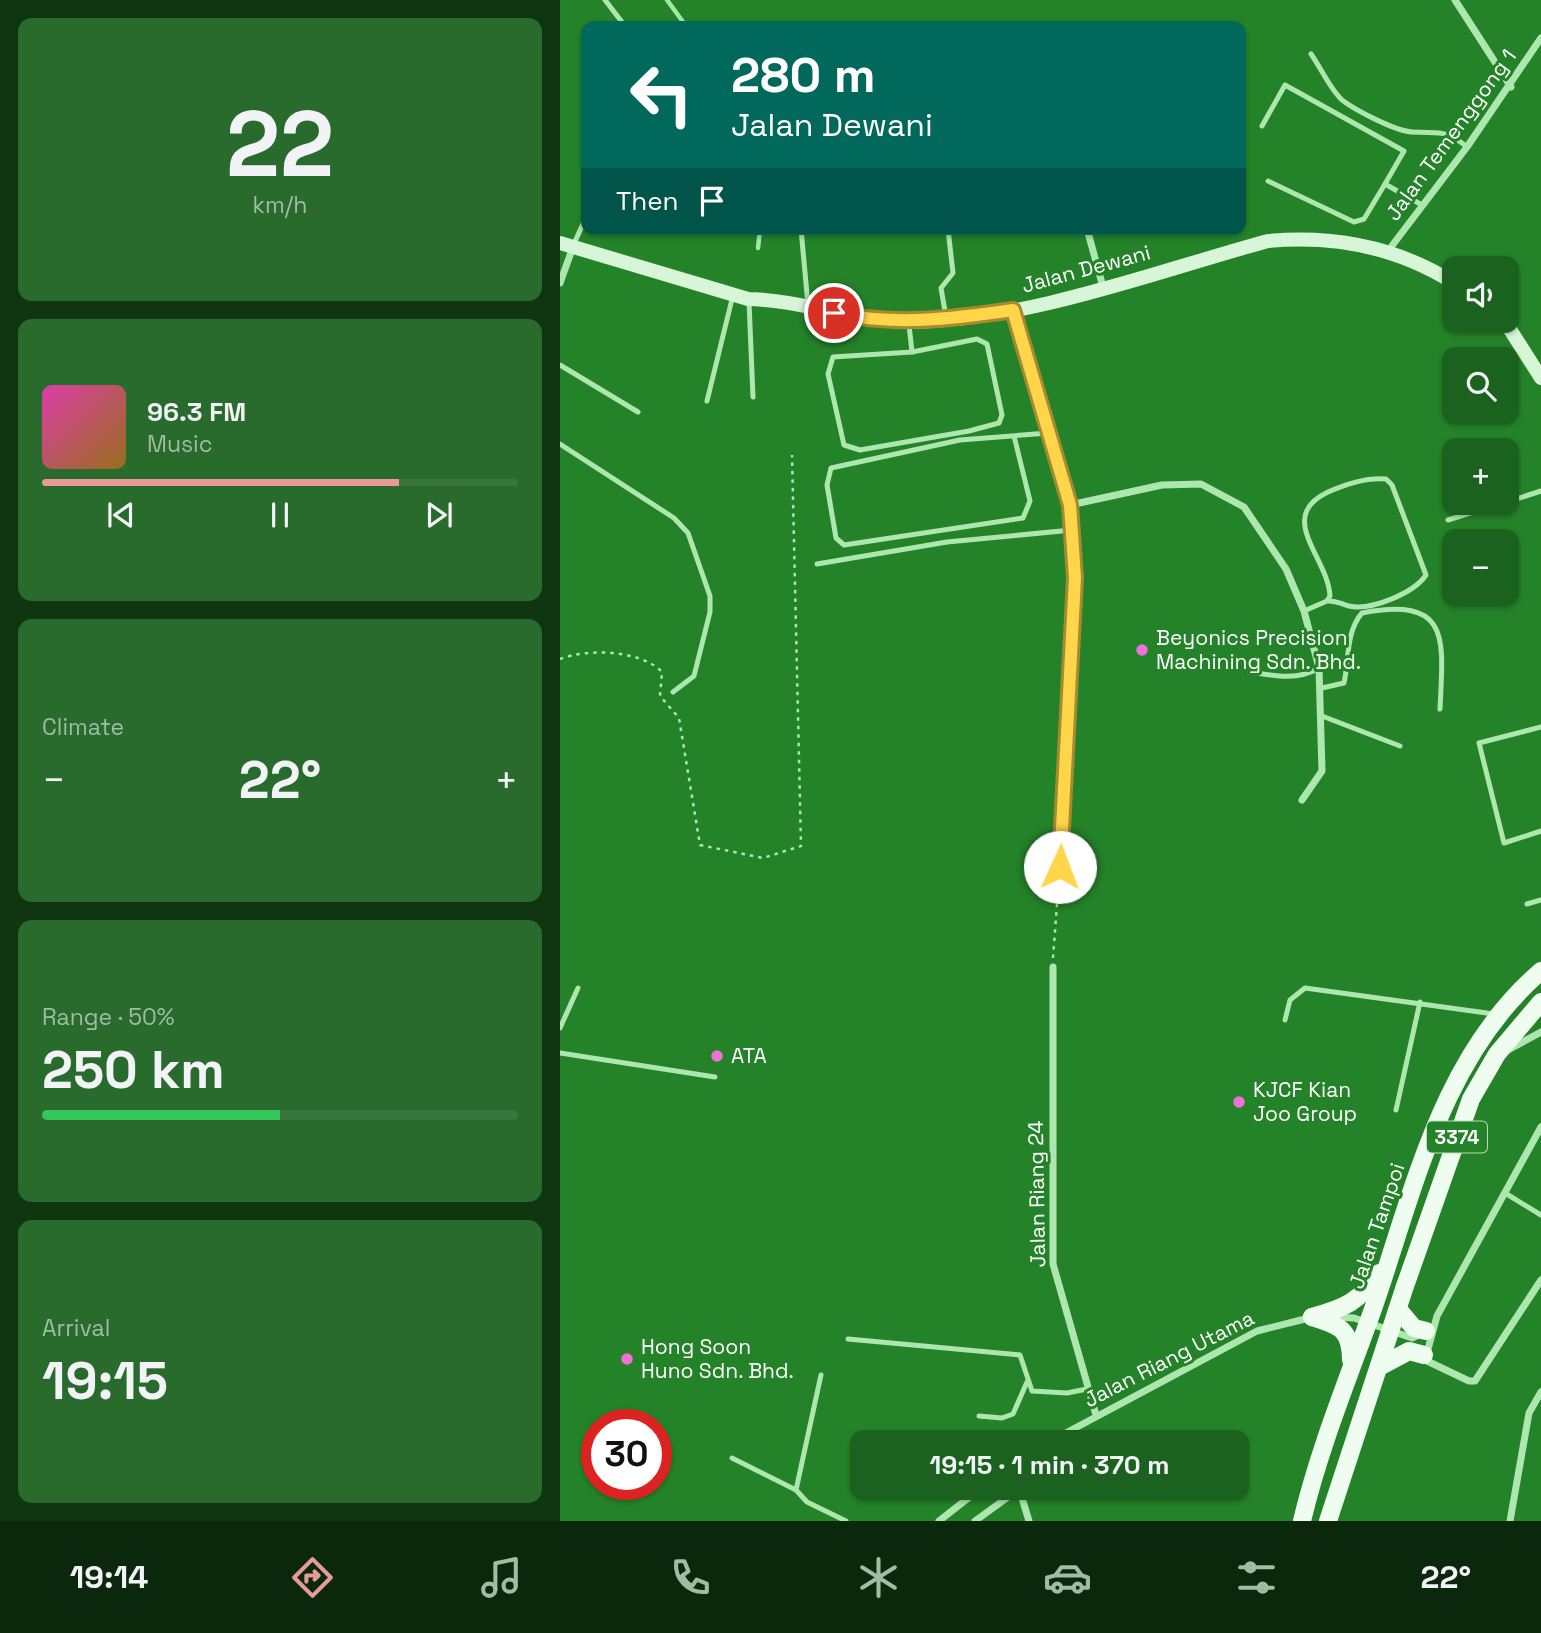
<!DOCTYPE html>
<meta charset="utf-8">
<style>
body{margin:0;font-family:"Space Grotesk",sans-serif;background:#286b2c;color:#f1f3f6;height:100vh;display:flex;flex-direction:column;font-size:26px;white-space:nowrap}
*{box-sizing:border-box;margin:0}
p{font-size:23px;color:#a0bca4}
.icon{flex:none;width:38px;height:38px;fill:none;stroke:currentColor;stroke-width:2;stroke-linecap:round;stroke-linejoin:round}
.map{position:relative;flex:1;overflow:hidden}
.side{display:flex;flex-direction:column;gap:18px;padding:18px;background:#0f3611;width:560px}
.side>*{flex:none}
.guide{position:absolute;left:21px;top:21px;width:665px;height:214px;border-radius:14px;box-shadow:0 2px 5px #0004;background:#00695c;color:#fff;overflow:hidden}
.tools{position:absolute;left:882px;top:256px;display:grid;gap:14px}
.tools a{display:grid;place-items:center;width:77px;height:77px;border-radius:14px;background:#1b621f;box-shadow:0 2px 5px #0004;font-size:35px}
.speed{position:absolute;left:21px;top:1409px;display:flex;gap:14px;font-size:35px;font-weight:700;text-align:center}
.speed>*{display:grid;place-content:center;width:91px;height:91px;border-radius:50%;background:#1b621f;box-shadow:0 2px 5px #0004;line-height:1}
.speed .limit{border:10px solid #d22;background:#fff;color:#111}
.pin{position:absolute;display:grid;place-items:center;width:60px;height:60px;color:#fff;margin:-30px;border:4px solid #fff;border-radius:50%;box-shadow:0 2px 7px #0007}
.me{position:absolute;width:77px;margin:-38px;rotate:2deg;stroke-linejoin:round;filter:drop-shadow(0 0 5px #0008)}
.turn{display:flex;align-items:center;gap:24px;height:147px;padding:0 35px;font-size:32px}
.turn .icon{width:91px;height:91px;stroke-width:2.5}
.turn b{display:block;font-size:49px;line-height:60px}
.then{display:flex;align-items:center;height:66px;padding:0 35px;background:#0003;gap:14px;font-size:26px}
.big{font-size:52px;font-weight:700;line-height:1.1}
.side .card{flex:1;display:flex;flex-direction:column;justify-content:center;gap:10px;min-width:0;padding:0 24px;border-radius:14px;background:#286b2c}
.side .dial{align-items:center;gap:0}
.dial b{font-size:91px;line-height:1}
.song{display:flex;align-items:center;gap:21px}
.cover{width:84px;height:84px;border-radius:10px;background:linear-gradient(135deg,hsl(320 70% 55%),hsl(40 70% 35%))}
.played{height:7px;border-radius:4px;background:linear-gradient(90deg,#e69b98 75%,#39763d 75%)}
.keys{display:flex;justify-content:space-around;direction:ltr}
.heat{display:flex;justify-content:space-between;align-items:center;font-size:38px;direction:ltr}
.charge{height:10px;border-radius:5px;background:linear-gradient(90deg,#34c759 50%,#39763d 0)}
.trip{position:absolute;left:290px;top:1430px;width:399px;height:70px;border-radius:14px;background:#1b621f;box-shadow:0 2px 5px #0004;font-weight:700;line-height:70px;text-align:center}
.menu{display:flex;height:112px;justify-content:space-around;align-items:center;background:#0b270c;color:#a0bca4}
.menu .icon{width:49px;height:49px}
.menu .on{color:#e69b98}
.menu b{font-size:32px;color:#f1f3f6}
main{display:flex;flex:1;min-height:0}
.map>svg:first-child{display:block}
</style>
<main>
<section class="side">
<div class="card dial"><b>22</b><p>km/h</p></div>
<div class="card">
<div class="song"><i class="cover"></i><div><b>96.3 FM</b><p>Music</p></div></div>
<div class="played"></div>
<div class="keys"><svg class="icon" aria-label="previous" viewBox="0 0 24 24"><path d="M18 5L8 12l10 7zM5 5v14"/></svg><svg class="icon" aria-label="pause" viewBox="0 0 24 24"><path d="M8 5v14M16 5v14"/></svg><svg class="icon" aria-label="next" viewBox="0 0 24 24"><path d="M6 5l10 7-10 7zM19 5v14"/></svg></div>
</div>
<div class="card"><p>Climate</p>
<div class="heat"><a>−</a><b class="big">22°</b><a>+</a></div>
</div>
<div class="card"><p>Range · 50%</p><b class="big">250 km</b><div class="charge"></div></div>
<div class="card"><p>Arrival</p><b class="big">19:15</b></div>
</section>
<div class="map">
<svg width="981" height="1521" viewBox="0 0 981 1521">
<rect width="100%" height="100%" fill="#248329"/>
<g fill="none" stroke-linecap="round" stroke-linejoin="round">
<g stroke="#a1e8a3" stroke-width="4.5">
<polyline points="107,0 126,26"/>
<polyline points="198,248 200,229"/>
</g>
<g stroke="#ade7af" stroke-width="2.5" stroke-dasharray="3.5 5" stroke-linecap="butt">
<path d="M0,659C28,648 81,650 102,672L100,696L119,718L140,845L203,858L241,846L232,455"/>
<polyline points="493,958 499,877"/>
</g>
<g stroke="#ade7af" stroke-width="5">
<polyline points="45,0 65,26"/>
<path d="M751,54C761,68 770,89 782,100C795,110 835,131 852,132C879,134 884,128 907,147"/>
<polyline points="702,126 725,85 844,151 825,184 862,205"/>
<polyline points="708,181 794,222 804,219 825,184"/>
<polyline points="241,229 248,305"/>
<polyline points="13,246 26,217"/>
<polyline points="189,302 193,397"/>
<polyline points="386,317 381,288 393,273 388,229"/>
<polyline points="349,325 352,352"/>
<polygon points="417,339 427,344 442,415 439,423 409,431 300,450 284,445 268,374 273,357 352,352"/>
<polyline points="0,365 78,412"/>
<polyline points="147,401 173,295"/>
<polyline points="454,436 470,501 463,518 284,545 276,538 267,485 271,468 400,440 488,433"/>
<polyline points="0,444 114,518 128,533 150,596 150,612 134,676 113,692"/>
<polyline points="947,502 981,491"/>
<polyline points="888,520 945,502"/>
<polyline points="257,564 387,542 512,530"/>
<path d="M744,611L767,601L770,596C768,557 715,517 768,492C786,484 806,477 826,479L832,485L866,575C854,593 811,611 789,606C781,604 776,600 767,601"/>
<path d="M690,672C715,676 736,681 759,668"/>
<path d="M762,688L784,683C789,660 786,631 802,613C892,596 883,640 880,709"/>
<polyline points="762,716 840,746"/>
<polyline points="981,727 919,743 944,843 981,831"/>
<polyline points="967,904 981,900"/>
<polyline points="725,1020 730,1000 745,988 934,1014"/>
<polyline points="0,1028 18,988"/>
<polyline points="0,1053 155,1077"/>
<polyline points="836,1110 860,1002"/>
<polyline points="945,1193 981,1215"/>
<polyline points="288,1339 460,1355 472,1391 507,1393 527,1389"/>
<polyline points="261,1375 236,1490 247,1502 286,1521"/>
<polyline points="419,1416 442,1418 453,1414 467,1382"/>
<polyline points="172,1458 236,1490"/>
</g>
<g stroke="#ade7af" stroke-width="7">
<polyline points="895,0 951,87"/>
<polyline points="527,229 543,287"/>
<polyline points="828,251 907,147 981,38"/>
<polyline points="0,283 13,247"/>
<polyline points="454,311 510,505 515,578 500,867"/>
<polyline points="510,505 602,485 641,484 684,507 726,569 744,611 759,668 762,771 742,800"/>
<polyline points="493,967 493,1264 536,1415"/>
<polyline points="948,1050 981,1032"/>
<polyline points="981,1127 877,1316 865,1360 909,1381 915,1381 981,1280"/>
<polyline points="772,1317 794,1318 852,1338 863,1333"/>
<polyline points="489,1442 697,1331 753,1317"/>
<polyline points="459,1488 469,1521"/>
<polyline points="379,1521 421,1488"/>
<polyline points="415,1521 459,1489"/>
<polyline points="950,1521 969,1413 981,1392"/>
</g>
<g stroke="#d7f6d8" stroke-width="14">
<path d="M0,243L188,299C243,300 295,322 351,322C470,320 594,272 708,241C775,235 837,247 894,283"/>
<polyline points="944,320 981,378"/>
</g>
<g stroke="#effdf0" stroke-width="18">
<polyline points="838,1309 854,1328 866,1331"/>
<path d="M752,1317C785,1308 799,1302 819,1273"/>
<path d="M752,1317C779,1325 791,1329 791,1360"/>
<polyline points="819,1367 849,1351 864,1355"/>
<path d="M742,1521C759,1449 788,1379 813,1309C854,1191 881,1057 981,971"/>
<polyline points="768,1521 844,1289 911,1099 937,1054 981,1002"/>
</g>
</g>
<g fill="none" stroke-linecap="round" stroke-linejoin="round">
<g stroke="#a68a30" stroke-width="18">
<path id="route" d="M274,313C335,326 392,319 453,310L510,505L515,578L500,867"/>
</g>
<use href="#route" stroke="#ffd54a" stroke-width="12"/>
</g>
<g fill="#f171d8" stroke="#248329" stroke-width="2.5">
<circle cx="582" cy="650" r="7"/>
<circle cx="157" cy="1056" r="7"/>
<circle cx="679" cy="1102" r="7"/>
<circle cx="67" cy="1359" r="7"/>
</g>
<g text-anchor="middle" stroke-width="6" stroke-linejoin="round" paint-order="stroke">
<rect fill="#248329" stroke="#bddabf" stroke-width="2" x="867" y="1121.5" width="60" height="31" rx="5"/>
<g font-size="19" font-weight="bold" fill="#fff">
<text x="897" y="1144">3374</text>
</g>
<g font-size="21" fill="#fff" stroke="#248329">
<text transform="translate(891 135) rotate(-54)" y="7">Jalan Temenggong 1</text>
<text transform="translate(526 269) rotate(-15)" y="7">Jalan Dewani</text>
<text transform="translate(477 1194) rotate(-91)" y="7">Jalan Riang 24</text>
<text transform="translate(817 1226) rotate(-71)" y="7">Jalan Tampoi</text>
<text transform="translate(609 1359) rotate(-27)" y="7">Jalan Riang Utama</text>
</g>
<g font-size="21" fill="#fff" stroke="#248329" text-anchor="start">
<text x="596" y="645">Beyonics Precision<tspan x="596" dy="24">Machining Sdn. Bhd.</tspan></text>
<text x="171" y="1063">ATA</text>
<text x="693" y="1097">KJCF Kian<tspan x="693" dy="24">Joo Group</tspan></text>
<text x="81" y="1354">Hong Soon<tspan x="81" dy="24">Huno Sdn. Bhd.</tspan></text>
</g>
</g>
</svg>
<div class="tools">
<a><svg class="icon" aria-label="sound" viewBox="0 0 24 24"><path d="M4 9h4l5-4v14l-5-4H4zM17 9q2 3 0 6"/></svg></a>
<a><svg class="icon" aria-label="search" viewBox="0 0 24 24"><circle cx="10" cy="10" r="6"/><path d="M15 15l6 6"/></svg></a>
<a>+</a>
<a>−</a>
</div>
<div class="speed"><div class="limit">30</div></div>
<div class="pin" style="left:274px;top:313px;background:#d93025"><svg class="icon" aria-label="arrive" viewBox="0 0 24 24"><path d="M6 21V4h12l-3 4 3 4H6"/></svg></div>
<svg class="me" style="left:500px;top:867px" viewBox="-20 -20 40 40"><circle r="19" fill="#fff"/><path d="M0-13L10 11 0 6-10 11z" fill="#ffd54a"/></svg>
<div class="trip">19:15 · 1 min · 370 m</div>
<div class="guide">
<div class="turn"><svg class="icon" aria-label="left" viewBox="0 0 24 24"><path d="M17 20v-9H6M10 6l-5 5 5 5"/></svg><div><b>280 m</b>Jalan Dewani</div></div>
<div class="then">Then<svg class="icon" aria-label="arrive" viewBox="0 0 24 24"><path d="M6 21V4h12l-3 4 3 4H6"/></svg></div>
</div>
</div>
</main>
<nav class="menu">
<b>19:14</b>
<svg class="icon on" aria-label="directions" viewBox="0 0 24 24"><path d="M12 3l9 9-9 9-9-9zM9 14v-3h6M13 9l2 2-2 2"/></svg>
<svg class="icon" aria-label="music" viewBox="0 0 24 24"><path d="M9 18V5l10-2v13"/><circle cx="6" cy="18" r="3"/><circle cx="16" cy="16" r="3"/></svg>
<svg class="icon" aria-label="phone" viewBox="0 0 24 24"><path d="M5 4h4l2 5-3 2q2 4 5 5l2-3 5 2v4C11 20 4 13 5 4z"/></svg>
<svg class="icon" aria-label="climate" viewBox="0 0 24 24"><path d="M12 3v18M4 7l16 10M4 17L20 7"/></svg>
<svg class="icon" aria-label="car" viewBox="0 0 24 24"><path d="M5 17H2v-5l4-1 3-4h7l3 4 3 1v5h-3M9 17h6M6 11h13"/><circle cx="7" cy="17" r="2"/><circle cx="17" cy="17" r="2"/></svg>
<svg class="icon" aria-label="filters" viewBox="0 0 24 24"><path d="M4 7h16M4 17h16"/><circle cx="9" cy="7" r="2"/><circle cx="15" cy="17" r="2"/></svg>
<b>22°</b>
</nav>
